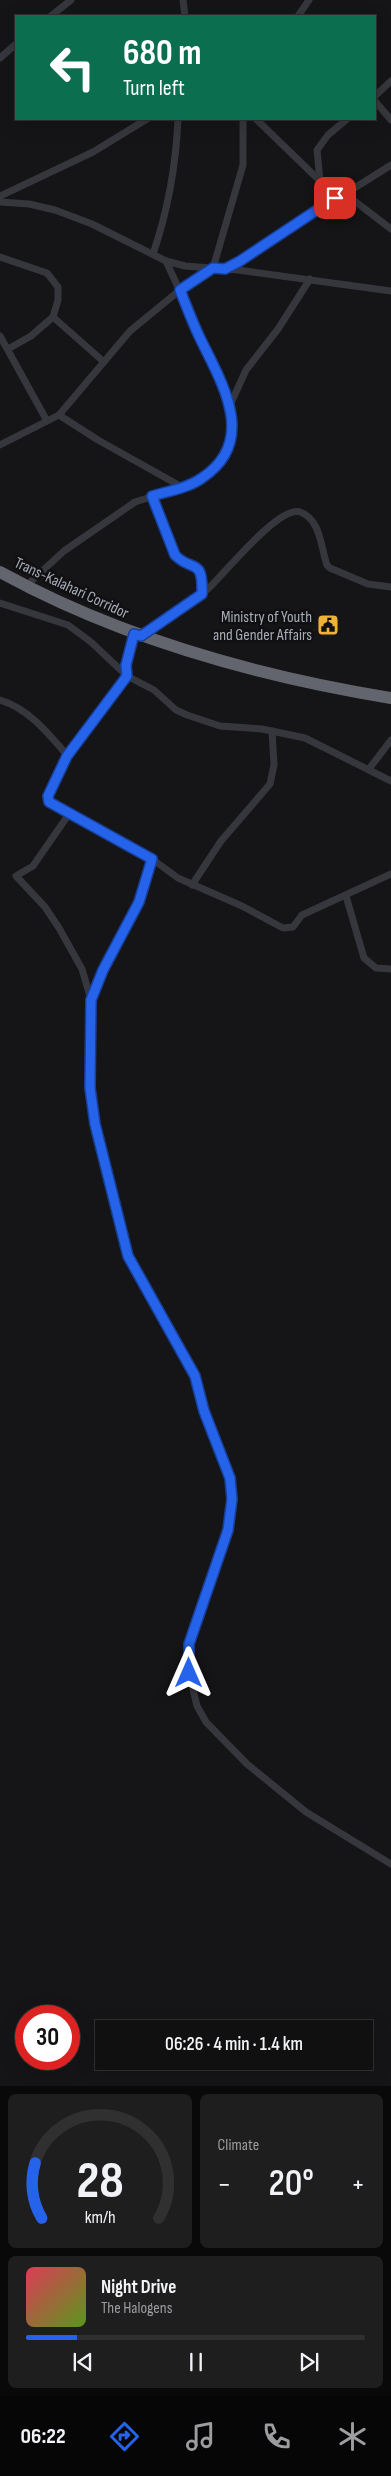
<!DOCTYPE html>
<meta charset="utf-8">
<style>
body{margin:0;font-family:"Sofia Sans Condensed",sans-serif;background:#1e1e1f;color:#f1f3f6;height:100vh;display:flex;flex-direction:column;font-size:19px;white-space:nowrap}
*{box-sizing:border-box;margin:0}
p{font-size:16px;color:#9c9d9f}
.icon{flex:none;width:28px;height:28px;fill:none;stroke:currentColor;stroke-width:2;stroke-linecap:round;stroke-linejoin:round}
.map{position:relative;height:2086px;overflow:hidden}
.side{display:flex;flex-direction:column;gap:8px;padding:8px;background:#090909;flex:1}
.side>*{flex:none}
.top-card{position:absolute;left:15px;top:15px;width:361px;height:105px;border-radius:0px;box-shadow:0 5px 20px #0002,0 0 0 1px #303031;background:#0b6e4f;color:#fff;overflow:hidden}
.speed{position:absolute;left:15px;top:2005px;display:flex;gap:10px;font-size:25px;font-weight:700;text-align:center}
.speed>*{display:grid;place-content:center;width:65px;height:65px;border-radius:50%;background:#101011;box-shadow:0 5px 20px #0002,0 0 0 1px #303031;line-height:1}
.speed .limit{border:8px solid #d22;background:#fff;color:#111}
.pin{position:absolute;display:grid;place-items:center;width:42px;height:42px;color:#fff;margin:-21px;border-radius:10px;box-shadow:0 2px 8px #0006}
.me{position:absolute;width:55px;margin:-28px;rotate:0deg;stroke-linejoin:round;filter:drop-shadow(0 0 4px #0008)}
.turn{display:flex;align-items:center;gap:18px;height:105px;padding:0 25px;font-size:22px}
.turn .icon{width:65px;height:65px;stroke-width:2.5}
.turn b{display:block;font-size:35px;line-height:42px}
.big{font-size:38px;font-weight:600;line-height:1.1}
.side .card{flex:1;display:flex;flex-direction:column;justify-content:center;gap:8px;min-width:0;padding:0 18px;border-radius:8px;background:#1e1e1f}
.side .dial{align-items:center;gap:0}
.dial svg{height:130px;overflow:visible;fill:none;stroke:#303031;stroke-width:7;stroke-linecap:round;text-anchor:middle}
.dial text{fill:#f1f3f6;stroke:none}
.song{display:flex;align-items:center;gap:15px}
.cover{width:60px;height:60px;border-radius:8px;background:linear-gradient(135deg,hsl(350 70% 55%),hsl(90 70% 35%))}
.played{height:5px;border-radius:2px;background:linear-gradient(90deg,#2563eb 15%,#303031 15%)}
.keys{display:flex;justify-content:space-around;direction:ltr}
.heat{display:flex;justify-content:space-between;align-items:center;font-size:28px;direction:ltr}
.side .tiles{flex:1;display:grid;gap:8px;grid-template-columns:1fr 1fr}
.card:last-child{grid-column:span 2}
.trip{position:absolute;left:95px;top:2020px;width:278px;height:50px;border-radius:0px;background:#101011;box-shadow:0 5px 20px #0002,0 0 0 1px #303031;font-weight:600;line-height:50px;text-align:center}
.tab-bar{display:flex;height:80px;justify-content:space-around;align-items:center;background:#060607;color:#9c9d9f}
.tab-bar .icon{width:35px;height:35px}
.tab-bar .current{color:#2563eb}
.tab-bar b{font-size:22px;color:#f1f3f6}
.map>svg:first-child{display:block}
</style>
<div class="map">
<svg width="391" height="2086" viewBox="0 0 391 2086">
<rect width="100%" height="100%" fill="#151517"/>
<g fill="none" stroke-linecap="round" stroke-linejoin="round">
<g stroke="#36373c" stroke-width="7">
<polyline points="183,0 185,16"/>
<polyline points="51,16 71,0"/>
<polyline points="298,16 309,0"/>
<polyline points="0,58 16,44"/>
<polyline points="375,96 391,81"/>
<polyline points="375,101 391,120"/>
<polyline points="256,119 320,181 344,193 391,229"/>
<polyline points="320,181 317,150 328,135 347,119"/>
<polyline points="0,196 93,152 147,119"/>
<polyline points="0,202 29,204 55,210 92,224 166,261 185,266 238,270 391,291"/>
<path d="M153,254C168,210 176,166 178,119"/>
<polyline points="0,257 47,273 58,287 58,300 53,317 104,362"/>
<polyline points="166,261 231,403"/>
<polyline points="226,269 391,165"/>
<polyline points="0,336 47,421"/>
<polyline points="8,349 31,336 53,317"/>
<polyline points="59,415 98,440 182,487"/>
<polyline points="0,445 59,415 130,331 180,290 213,268 243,165 243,119"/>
<path d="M152,496L175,555C192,573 203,556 202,594"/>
<polyline points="26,586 64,551 135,502 189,485 211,471 224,458 230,439 231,403 246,370 278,329 310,279"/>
<polyline points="0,603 68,625 91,642 127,676 154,690 176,710 187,715 220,726 262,729 305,738 391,781"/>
<path d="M134,634L125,665L127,676C113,697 42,781 49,802L152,859L178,878L242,906L283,928L293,927L302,915L391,874"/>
<path d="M142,636C164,621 188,607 208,589C224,574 279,505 300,512C321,519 321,549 327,565L330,568L368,584L391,587"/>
<path d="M0,700C28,708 48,733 67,755"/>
<polyline points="369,769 391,740"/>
<polyline points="69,814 33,866 16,876 45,907 59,928 82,969 91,1000 90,1088 95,1124 121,1234 128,1256 195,1376 204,1411 230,1478 232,1499 228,1530 189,1644 189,1673 197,1706 206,1722 247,1764 306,1812 391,1864"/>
<polyline points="192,885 221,841 270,784 274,765 272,731"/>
<polyline points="346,896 364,958 376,968 391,969"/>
<polyline points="91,999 103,970 139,903 152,859"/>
</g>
<path stroke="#62656d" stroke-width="12" d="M0,572C120,638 256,676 391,698"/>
</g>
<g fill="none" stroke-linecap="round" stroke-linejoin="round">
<g stroke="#184099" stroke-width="12">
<path id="route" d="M189,1673V1644L228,1530L232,1499L230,1478L204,1411L195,1376L128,1256L95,1124L90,1088L91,1000L103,970L139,902L152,859L49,802L48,796L67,756L127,676L126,665L134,634L141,636L202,594C203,556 192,573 175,555L152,496C169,491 188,488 202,478C259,440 221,382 199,336C192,321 186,305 180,290L213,268L225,269L240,261L335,198"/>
</g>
<use href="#route" stroke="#2563eb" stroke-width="9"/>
</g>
<defs>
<g id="civic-square" transform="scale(1.125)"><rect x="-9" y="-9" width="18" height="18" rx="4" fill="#efb236" stroke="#101012"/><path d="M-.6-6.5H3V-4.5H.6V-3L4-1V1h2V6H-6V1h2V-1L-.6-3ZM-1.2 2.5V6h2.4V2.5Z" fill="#111"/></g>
</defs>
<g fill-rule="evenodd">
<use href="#civic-square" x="328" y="625"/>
</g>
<g text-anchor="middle" stroke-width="5" stroke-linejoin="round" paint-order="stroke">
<g font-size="16" fill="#a7acb7" stroke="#101012">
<text transform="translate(72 587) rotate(25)" y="6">Trans-Kalahari Corridor</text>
</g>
<g font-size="16" fill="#a7acb7" stroke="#101012" text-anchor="end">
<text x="312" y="622">Ministry of Youth<tspan x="312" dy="18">and Gender Affairs</tspan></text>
</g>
</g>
</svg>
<div class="speed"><div class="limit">30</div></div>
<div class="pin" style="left:335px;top:198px;background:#d93025"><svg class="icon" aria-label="arrive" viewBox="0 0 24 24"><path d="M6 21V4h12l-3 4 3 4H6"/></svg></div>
<svg class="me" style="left:189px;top:1673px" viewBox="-20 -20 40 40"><path d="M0-17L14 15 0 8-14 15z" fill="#2563eb" stroke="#fff" stroke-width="4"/></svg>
<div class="trip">06:26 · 4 min · 1.4 km</div>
<div class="top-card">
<div class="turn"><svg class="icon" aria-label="left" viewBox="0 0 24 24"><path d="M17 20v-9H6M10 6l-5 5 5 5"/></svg><div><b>680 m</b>Turn left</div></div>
</div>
</div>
<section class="side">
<div class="tiles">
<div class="card dial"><svg viewBox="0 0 100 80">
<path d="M14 69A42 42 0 1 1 86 69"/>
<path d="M14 69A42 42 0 0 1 10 35" stroke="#2563eb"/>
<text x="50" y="56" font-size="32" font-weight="700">28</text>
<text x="50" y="72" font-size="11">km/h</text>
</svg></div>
<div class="card"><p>Climate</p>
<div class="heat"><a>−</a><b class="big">20°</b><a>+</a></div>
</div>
<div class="card">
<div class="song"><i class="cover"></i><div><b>Night Drive</b><p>The Halogens</p></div></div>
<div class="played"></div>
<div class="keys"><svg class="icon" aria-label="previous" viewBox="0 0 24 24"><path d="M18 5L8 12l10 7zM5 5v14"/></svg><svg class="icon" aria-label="pause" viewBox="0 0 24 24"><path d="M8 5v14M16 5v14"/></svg><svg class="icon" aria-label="next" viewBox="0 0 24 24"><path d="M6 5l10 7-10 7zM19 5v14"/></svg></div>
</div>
</div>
</section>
<nav class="tab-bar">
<b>06:22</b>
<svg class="icon current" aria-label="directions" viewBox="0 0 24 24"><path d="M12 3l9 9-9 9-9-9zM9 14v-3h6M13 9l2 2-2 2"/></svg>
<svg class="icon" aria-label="music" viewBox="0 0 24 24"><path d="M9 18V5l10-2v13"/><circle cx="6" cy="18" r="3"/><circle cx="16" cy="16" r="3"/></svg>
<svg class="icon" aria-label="phone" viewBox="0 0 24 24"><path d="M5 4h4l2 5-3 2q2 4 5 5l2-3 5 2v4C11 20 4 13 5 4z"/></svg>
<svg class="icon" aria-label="climate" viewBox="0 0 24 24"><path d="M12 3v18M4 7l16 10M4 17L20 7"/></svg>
</nav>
